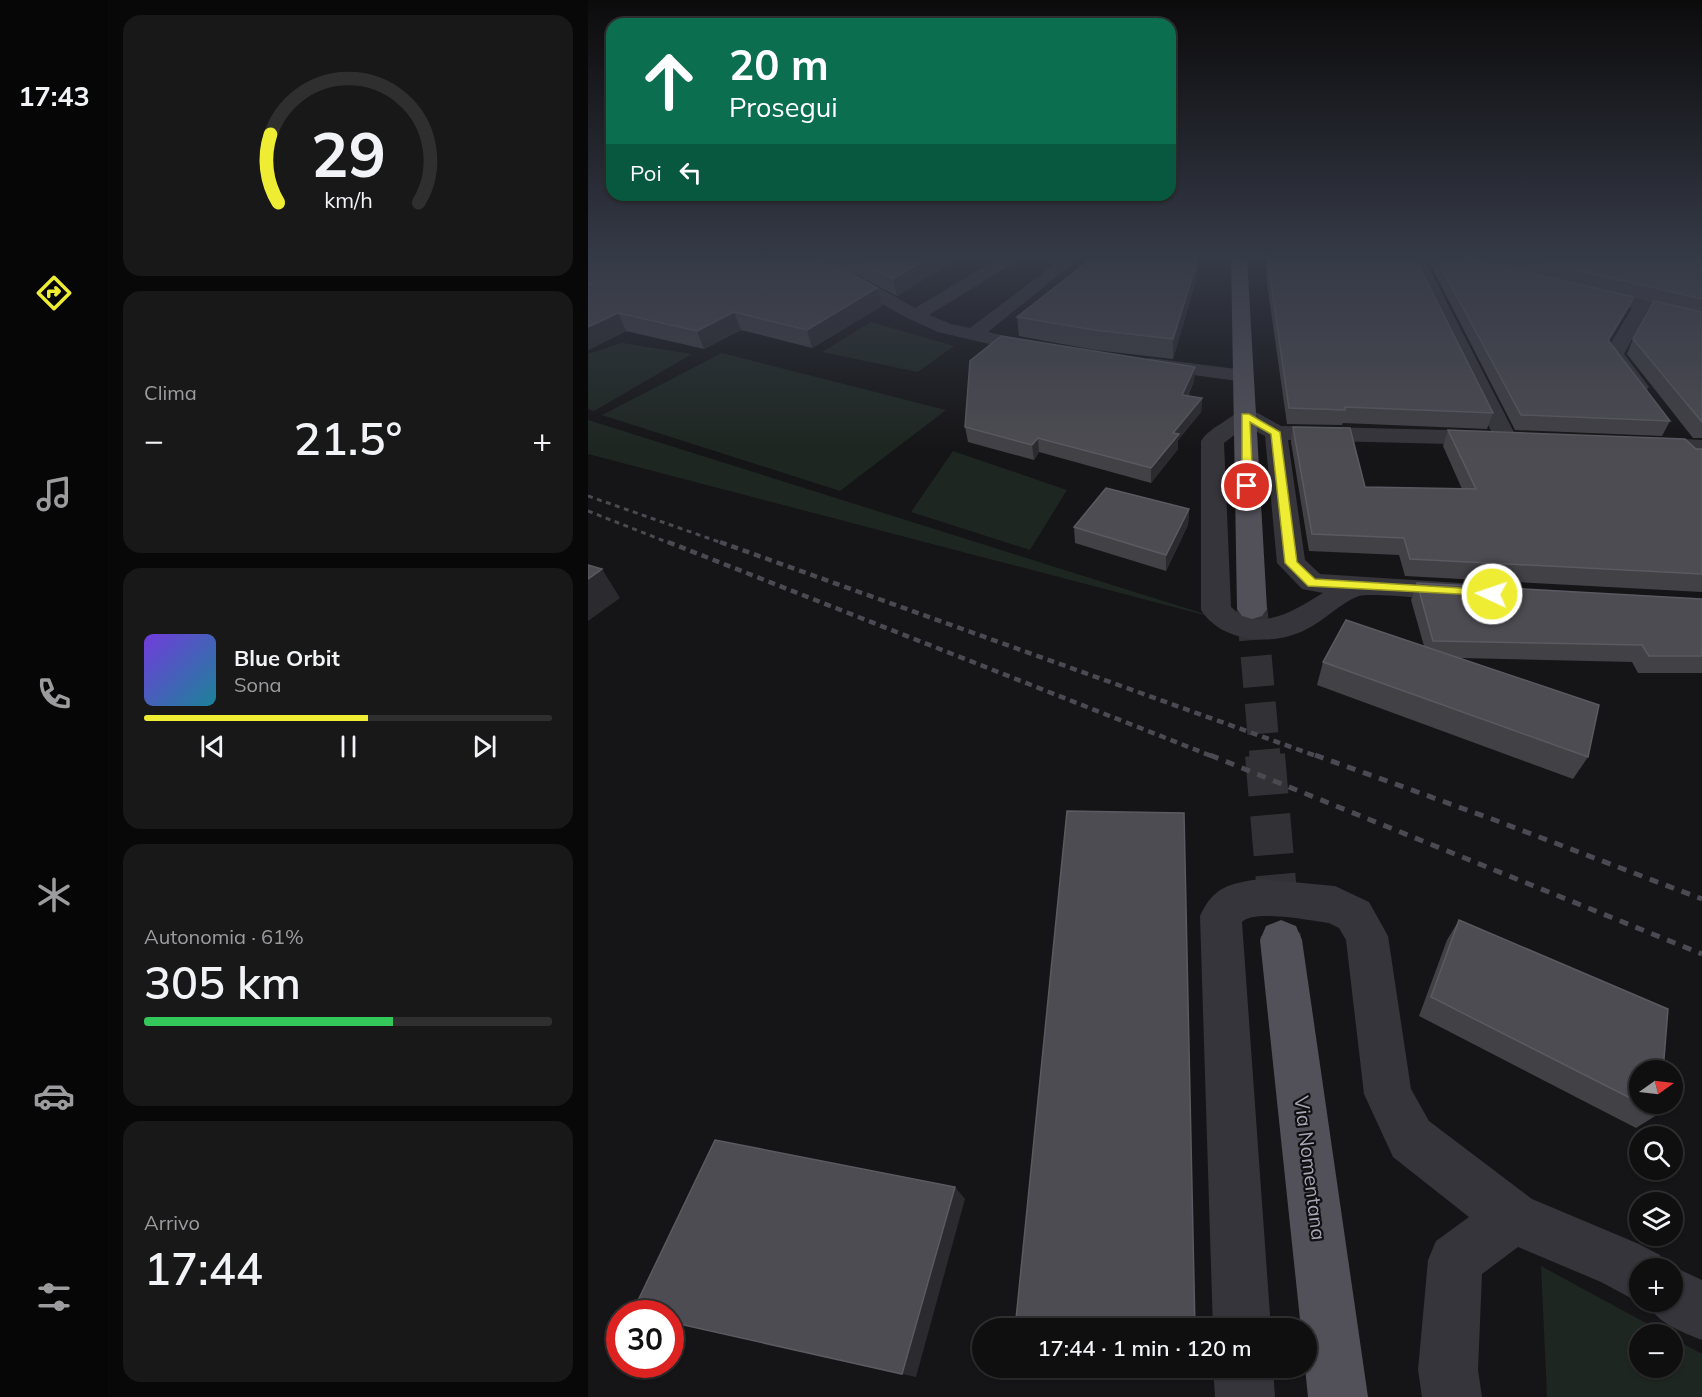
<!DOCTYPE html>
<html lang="it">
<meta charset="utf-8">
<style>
body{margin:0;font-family:Mulish,sans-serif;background:#191819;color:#f1f3f6;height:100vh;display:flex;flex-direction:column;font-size:22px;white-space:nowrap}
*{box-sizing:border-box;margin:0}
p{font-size:20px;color:#9c9c9f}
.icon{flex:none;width:33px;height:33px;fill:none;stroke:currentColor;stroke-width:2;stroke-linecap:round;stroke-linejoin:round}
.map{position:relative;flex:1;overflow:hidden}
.details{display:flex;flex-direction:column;gap:15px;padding:15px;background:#090809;width:480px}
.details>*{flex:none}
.hud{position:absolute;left:18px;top:18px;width:570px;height:183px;border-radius:18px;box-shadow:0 2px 4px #0004,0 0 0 2px #302f30;background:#0b6e4f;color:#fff;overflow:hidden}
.needle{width:39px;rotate:76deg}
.buttons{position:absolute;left:1041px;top:1060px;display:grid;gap:12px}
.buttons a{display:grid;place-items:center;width:54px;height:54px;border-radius:50%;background:#100f10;box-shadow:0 2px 4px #0004,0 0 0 2px #302f30;font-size:30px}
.speed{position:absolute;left:18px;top:1300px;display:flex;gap:12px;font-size:30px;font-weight:700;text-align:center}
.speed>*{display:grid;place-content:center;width:78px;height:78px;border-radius:50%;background:#100f10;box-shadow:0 2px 4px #0004,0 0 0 2px #302f30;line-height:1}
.speed .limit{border:9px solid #d22;background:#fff;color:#111}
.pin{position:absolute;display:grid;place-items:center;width:51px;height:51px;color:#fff;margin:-26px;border:3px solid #fff;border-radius:50%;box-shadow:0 2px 6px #0007}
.me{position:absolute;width:66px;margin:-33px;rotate:273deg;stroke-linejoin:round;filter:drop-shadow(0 0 4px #0008)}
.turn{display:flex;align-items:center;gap:21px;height:126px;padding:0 24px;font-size:27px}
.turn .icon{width:78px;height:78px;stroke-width:2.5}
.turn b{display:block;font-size:42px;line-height:51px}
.then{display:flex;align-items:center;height:57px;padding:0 24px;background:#0003;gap:12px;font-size:22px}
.big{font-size:45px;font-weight:600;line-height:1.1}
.details .widget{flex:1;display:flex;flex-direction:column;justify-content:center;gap:9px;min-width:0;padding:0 21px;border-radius:18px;background:#191819}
.details .dial{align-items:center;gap:0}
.dial svg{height:156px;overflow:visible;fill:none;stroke:#302f30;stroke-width:7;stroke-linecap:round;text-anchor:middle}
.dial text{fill:#f1f3f6;stroke:none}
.song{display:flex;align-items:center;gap:18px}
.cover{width:72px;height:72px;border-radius:9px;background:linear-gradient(135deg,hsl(260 70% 55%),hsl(190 70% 35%))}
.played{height:6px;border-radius:3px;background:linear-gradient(90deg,#eeed34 55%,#302f30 55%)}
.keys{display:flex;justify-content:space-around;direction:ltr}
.heat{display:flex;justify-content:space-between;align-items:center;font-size:33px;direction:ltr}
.charge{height:9px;border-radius:4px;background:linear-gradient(90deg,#34c759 61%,#302f30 0)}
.trip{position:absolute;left:384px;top:1318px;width:345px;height:60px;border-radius:30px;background:#100f10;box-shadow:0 2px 4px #0004,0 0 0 2px #302f30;font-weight:600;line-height:60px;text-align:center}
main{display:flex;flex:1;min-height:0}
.tab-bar{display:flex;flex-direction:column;width:108px;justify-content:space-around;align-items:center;background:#060606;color:#9c9c9f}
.tab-bar .icon{width:42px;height:42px}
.tab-bar .on{color:#eeed34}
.tab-bar b{font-size:27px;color:#f1f3f6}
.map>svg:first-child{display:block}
</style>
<main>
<nav class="tab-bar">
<b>17:43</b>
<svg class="icon on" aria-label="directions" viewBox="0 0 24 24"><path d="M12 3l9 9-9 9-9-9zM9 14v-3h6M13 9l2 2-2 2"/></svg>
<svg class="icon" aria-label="music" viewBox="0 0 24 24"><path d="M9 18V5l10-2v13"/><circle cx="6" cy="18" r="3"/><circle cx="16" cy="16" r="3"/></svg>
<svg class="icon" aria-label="phone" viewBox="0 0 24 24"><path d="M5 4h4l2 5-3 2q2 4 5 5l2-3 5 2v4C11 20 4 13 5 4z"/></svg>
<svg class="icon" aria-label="climate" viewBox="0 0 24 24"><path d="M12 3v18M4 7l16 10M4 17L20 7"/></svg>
<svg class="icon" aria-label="car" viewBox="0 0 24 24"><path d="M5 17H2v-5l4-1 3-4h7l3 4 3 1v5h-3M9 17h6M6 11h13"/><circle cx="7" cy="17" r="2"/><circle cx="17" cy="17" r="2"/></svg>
<svg class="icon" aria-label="filters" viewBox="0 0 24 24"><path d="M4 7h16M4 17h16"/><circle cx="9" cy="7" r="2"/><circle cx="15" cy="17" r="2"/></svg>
</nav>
<section class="details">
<div class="widget dial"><svg viewBox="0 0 100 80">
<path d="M14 69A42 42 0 1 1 86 69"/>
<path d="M14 69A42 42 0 0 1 10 34" stroke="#eeed34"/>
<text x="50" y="56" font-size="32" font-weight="700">29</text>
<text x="50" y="72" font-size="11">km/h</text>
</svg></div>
<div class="widget"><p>Clima</p>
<div class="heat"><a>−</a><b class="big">21.5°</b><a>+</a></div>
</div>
<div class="widget">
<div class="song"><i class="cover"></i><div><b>Blue Orbit</b><p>Sona</p></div></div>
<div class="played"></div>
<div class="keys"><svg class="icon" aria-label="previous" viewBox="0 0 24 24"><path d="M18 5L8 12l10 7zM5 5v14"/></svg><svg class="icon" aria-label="pause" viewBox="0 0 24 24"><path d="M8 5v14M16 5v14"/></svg><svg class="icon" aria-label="next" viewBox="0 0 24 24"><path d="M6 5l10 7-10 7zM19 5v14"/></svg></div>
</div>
<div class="widget"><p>Autonomia · 61%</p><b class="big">305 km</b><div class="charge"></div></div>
<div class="widget"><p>Arrivo</p><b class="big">17:44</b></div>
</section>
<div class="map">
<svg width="1114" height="1397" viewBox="0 0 1114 1397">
<rect width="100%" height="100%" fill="#151416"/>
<g fill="#1e2621">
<polygon points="283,322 366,346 330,372 234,352"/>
<polygon points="34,343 104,354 6,411 0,409 0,354"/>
<polygon points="134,353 358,410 252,491 14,415"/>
<polygon points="0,420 639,621 0,454"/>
<polygon points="365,451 479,490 442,550 323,512"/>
<polygon points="953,1266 1080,1335 1052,1335 1052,1368 1084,1368 1085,1338 1114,1354 1114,1397 959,1397"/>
</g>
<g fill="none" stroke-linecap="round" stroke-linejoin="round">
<polyline stroke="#323136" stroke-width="31" stroke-dasharray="31 16" stroke-linecap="butt" points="664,609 677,757"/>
<polyline stroke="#323136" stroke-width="40" stroke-dasharray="40 20" stroke-linecap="butt" points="677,755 693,940"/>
<g fill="#36353b" fill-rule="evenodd">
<polygon points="166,256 191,256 270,276 327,308 415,256 434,256 432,259 341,315 363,324 382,328 467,264 444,259 442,256 486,258 488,261 400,332 459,346 462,350 459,354 452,356 350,332 319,318 258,284 168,259"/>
<path d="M819,256H835L929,438L926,443C918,445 911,443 902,445L700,440L717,560L732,574L872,583L882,585L886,592L882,599L872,601C856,600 781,592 771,596C752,603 736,621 717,630C684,647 633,642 613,610V441C618,433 626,428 634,423C662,402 665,411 693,426L903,431ZM658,426L677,436L689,563L714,589L735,593C708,609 671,635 643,607L636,443Z"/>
<polygon points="999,287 1114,315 1114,325 1059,312 1036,354 1061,387 1058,391 1051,393 1044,391 1016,354 1044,308 993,296 990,292 993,288"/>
<polygon points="562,358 656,370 663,372 666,376 663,380 656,382 555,368 552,364 555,360"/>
<polygon points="1059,437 1114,440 1114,454 1051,449 1047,444 1051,439"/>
<path d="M671,879L747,886L781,902L800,936L823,1089L841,1121L944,1199L1051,1244L1072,1255L1077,1269L1084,1266L1114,1280V1340C1094,1332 1068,1323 1059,1302H1084V1269H1052V1303L1013,1282L930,1247L894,1274L890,1370L894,1397H834L830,1370L840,1260L848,1241L881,1217L805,1157L776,1094L758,940L751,928L741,923C723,921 666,909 654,922L683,1329H625L612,916C626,886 641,884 671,879Z"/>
<polygon points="625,1368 685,1368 687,1397 627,1397"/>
</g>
<g fill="#52515a" fill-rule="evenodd">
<polygon points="643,256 659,256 679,609 674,616 664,619 654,616 649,609"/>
<polygon points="693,920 708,926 714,940 780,1397 720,1397 717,1368 718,1329 713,1329 672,940 678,926"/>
</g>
<g stroke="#4b4a52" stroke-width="3" stroke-dasharray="5 4.5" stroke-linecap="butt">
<polyline points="0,496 137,544"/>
<polyline points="0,511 84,544"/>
</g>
<g stroke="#4b4a52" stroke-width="4.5" stroke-dasharray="7 5" stroke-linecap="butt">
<polyline points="80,542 626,757"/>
<polyline points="132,542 731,757"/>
</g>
<g stroke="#4b4a52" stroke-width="5" stroke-dasharray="9 8" stroke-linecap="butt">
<polyline points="622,755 1114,954"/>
<polyline points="727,755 904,819 1114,899"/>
</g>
</g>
<g fill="#424146">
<polygon points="0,256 374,256 309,296 271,276 260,272 294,306 224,348 153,330 116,349 38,331 0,350"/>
<polygon points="678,256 826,256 905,413 899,429 755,423 754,425 699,424 679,283"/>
<polygon points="842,256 1114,256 1114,438 1105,438 1039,354 1045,339 1065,303 1046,298 1040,310 1021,342 1082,421 1074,436 927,430 841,262"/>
<polygon points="610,259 609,277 585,359 507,350 431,336 429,317"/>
<polygon points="607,367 606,381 600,396 614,398 613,412 590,440 590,449 563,483 451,452 446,460 380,442 377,427"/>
<polygon points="705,427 777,487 874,489 855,446 860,430 1114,449 1114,592 817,576 811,555 721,551 703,442"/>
<polygon points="601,509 600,525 578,571 487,543 486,527"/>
<polygon points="829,583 1114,599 1114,673 1050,673 1044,662 872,658 1000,757 985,779 729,685 735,662 836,646 823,600"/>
<polygon points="871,920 1052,1071 1052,1104 1072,1104 1072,1113 1048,1128 831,1016 859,940"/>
</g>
<g fill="#2b2a2e">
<polygon points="344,256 374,256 309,296 305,279"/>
<polygon points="610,259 609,277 585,359 585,339"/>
<polygon points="289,288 294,306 224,348 219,330"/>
<polygon points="1046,297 1040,310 1014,354 1020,340"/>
<polygon points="146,312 153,330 116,349 109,331"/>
<polygon points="30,313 38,331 0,350 0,327"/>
<polygon points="607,367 606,381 593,409 594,395"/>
<polygon points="614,398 613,412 590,440 590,449 563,483 563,468 585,433"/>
<polygon points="450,438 451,452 446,460 444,445"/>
<polygon points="601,509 600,525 578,571 578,555"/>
<polygon points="14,569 32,598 0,621 0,579"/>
<polygon points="367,1187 377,1199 328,1377 314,1374"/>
</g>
<g fill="#4d4c52" stroke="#5b5a62" stroke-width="1.5">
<polygon points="0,256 208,256 233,261 256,270 289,288 219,330 146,312 109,331 30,313 0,327 0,285 4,284 0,283"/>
<polygon points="256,256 344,256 305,279 266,260"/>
<polygon points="507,256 579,256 610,259 585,339 506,330 429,317"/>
<polygon points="680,256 826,256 905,413 757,407 757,410 701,408 681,269"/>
<polygon points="847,256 868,256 1046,297 1020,340 1082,421 933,415"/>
<polygon points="928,256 1114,256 1114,299"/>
<polygon points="1066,301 1114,312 1114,422 1045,339"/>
<polygon points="413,336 607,367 594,395 614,398 585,433 591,434 563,468 450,438 444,445 377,427 382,361"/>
<polygon points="705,427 762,428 777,487 888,489 860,430 1097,439 1108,449 1114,449 1114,574 822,559 816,538 724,534"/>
<polygon points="518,488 601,509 578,555 486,527"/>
<polygon points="0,565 14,569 0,579"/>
<polygon points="829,583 1114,599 1114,656 1061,656 1054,645 845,641"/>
<polygon points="758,620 1011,705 1000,757 735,662"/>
<polygon points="479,811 596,813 607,1329 427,1329"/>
<polygon points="871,920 1080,1009 1075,1071 1052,1071 1052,1103 843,997"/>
<polygon points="1054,1104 1072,1104 1072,1113"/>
<polygon points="127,1140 367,1187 314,1374 82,1322 82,1314 48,1314 44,1313"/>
</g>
<linearGradient id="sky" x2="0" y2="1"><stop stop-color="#0c0b0c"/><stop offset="0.57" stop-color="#353a47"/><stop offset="1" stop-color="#353a47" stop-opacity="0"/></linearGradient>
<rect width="1114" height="451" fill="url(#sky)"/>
<polygon fill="#eeed34" stroke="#9b9a22" stroke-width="1.5" points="654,414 661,414 692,432 709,562 727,579 904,590 909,591 909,596 720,586 697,563 683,434 662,422 665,486 659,489 654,486"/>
<g text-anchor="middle" stroke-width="4.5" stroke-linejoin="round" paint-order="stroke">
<g font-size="20" fill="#a7a6b6" stroke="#100f11">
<text transform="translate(722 1168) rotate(83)" y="7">Via Nomentana</text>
</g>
</g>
</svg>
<div class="buttons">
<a><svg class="needle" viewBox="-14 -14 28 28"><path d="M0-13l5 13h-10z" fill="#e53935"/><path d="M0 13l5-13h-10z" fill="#9c9c9f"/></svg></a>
<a><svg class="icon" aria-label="search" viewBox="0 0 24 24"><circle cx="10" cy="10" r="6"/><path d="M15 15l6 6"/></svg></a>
<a><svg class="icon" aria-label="layers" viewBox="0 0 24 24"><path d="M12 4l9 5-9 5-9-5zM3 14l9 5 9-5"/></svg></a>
<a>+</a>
<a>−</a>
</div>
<div class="speed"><div class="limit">30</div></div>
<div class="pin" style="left:659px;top:486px;background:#d93025"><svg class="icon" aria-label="arrive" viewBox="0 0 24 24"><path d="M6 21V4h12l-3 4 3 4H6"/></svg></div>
<svg class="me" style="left:904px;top:594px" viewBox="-20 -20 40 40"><circle r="17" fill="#eeed34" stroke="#fff" stroke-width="3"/><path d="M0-11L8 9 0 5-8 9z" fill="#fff"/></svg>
<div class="trip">17:44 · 1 min · 120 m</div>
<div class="hud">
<div class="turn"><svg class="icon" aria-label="ahead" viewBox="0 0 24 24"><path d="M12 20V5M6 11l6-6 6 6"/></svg><div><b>20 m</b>Prosegui</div></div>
<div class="then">Poi<svg class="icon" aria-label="left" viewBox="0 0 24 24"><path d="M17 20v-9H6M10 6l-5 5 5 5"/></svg></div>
</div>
</div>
</main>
